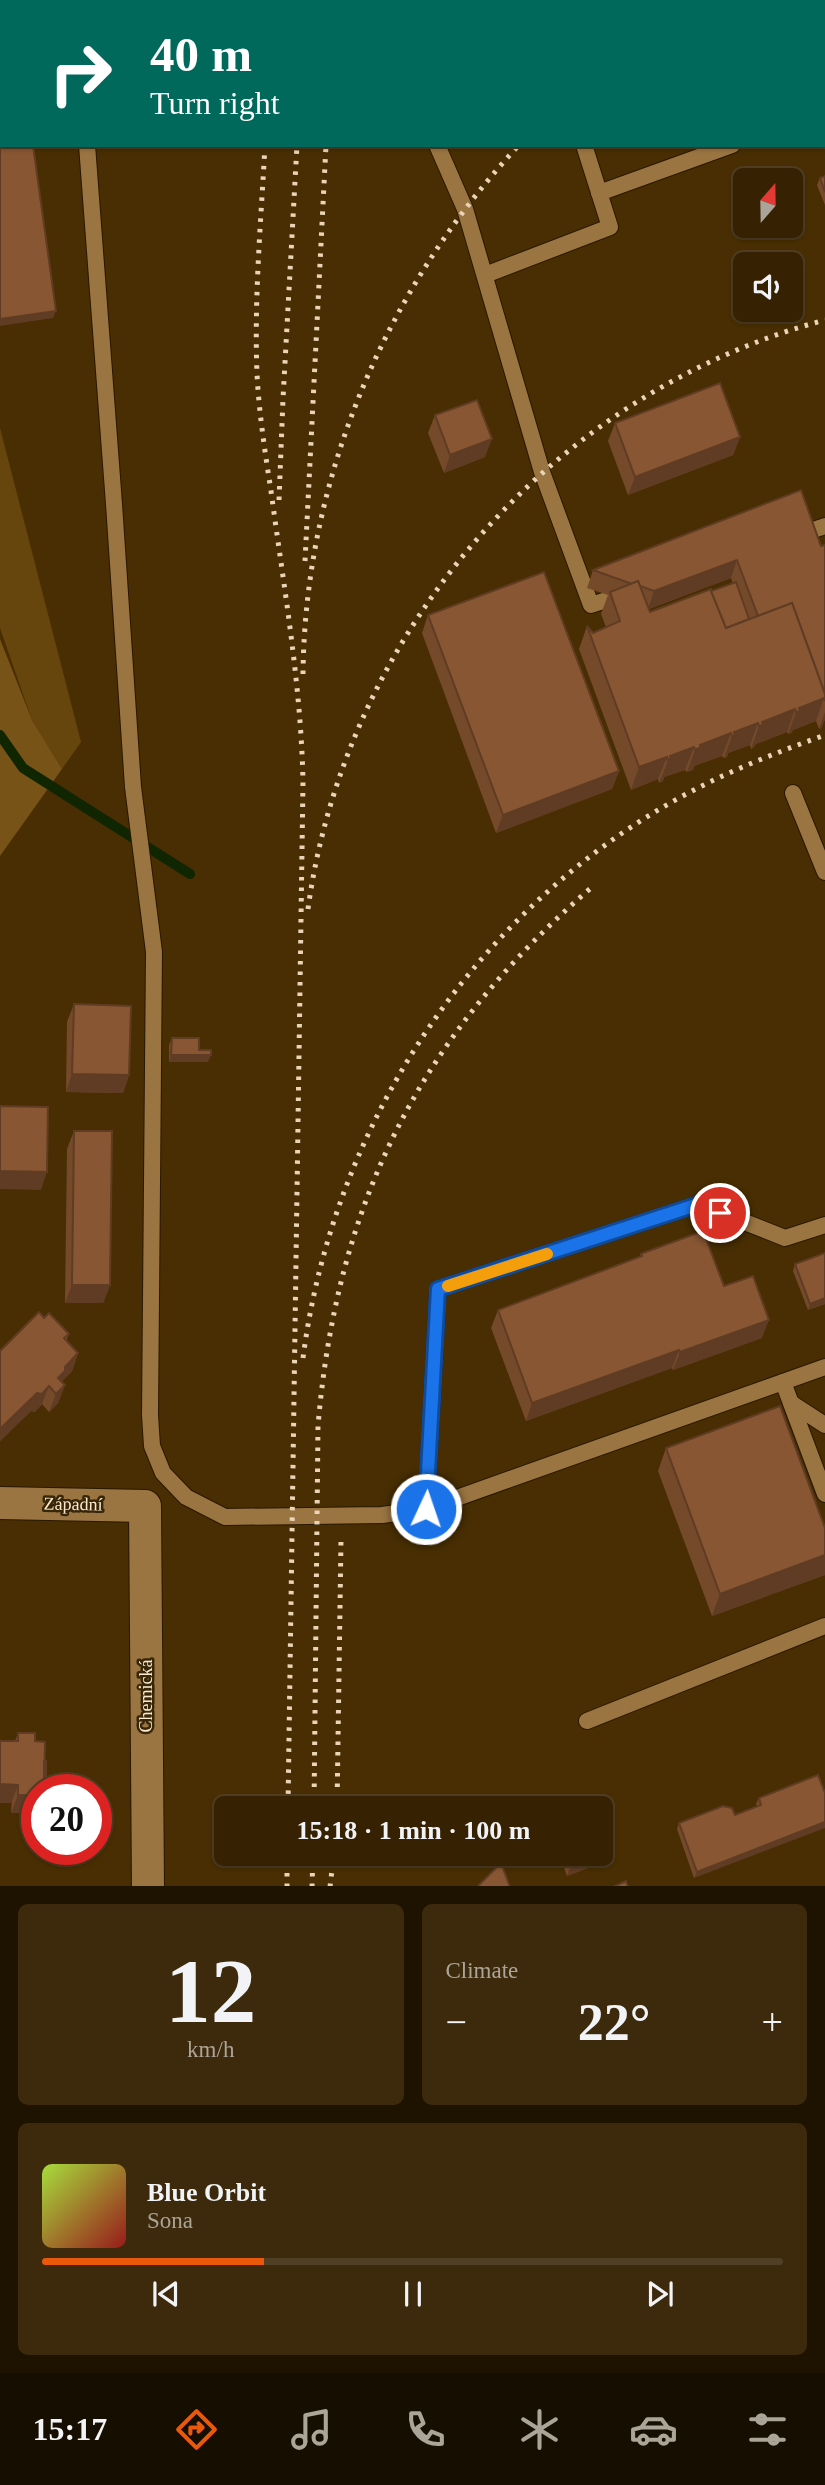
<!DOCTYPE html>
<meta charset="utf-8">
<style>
body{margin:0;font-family:Georgia,serif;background:#3d2a0c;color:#f1f3f6;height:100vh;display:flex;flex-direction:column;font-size:26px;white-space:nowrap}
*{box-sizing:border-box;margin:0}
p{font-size:23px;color:#aaa499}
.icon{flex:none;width:38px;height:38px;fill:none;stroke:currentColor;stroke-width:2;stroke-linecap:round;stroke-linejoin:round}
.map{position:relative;height:1886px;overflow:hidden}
.side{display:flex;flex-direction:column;gap:18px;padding:18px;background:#1e1301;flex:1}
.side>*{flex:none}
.banner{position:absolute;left:0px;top:0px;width:826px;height:147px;box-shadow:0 2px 5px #0004,0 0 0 2px #503f24;background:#00695c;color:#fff;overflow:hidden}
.needle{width:46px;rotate:20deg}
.buttons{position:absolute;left:733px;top:168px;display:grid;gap:14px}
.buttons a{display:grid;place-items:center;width:70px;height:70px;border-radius:10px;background:#362202;box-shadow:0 2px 5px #0004,0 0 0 2px #503f24;font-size:35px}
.speed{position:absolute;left:21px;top:1774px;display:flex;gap:14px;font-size:35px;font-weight:700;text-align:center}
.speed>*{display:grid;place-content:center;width:91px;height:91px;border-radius:50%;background:#362202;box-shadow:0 2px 5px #0004,0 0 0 2px #503f24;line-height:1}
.speed .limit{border:10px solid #d22;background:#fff;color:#111}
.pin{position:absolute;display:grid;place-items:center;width:60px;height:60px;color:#fff;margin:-30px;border:4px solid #fff;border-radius:50%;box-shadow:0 2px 7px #0007}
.me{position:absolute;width:77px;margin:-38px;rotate:3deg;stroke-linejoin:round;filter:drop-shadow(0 0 5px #0008)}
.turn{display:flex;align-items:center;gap:24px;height:147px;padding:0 35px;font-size:32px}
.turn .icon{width:91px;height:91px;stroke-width:2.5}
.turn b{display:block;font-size:49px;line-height:60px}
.big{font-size:52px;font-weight:800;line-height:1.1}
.side .tile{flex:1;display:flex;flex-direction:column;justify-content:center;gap:10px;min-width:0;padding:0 24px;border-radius:10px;background:#3d2a0c}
.side .dial{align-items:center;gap:0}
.dial b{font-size:91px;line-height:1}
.song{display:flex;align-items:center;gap:21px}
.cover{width:84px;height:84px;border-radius:10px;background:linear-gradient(135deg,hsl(80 70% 55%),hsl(0 70% 35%))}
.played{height:7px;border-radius:4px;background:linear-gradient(90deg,#ea580c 30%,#503f24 30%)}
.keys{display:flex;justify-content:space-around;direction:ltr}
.heat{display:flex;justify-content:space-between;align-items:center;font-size:38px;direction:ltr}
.side .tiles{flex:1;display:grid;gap:18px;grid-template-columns:1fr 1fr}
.tile:last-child{grid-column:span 2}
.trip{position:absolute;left:214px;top:1796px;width:399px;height:70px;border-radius:10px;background:#362202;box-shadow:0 2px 5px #0004,0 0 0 2px #503f24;font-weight:800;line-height:70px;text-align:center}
.tabs{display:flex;height:112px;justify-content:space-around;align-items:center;background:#160e01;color:#aaa499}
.tabs .icon{width:49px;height:49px}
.tabs .current{color:#ea580c}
.tabs b{font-size:32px;color:#f1f3f6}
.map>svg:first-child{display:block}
</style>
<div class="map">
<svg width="825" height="1887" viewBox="0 0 825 1887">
<rect width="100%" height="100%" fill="#482e02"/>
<polygon fill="#67460d" points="0,428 81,742 62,769 32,720 0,628"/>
<polygon fill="#775317" points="0,639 32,720 62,769 0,856"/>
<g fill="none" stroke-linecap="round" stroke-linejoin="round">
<polyline stroke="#102502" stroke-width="10" points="0,735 23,768 190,874"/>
<g stroke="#291800" stroke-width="18">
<g id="service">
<polyline points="13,0 14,2"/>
<polyline points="411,2 411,0"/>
<polyline points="782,2 787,0"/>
<polyline points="87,145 114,504 133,787 154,952 150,1415 152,1446 163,1473 186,1497 225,1517 382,1515 426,1509 825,1367"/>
<polyline points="437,145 465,209 542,472 591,605 625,594"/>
<polyline points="599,193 732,145"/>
<polyline points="485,275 610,227 584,145"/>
<polyline points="796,536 825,526"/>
<polyline points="793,793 825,872"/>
<polyline points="783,1382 825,1494"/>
<polyline points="791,1403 825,1425"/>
<polyline points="426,1509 438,1289 699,1204 785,1238 825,1225"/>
<polyline points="587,1721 825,1626"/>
</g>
</g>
<g stroke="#291800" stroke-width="34">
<polyline id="minor" points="0,1503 145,1506 148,1887"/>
</g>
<use href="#service" stroke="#9a7541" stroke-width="16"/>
<use href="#minor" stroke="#9a7541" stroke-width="32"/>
<g stroke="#ead5b8" stroke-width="5" stroke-dasharray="3.5 7" stroke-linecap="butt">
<polyline points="273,2 273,0"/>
<polyline points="305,2 305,0"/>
<polyline points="334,2 335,0"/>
<polyline points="646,2 647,0"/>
<polyline points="672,2 674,0"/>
<path d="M265,145C261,221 254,298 257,374C259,413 265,452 271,491C284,588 301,685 303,782L288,1808"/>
<polyline points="279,500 283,399 297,145"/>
<polyline points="305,561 326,145"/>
<path d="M303,674C305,478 386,288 519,145"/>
<path d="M308,909C346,631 553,392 825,320"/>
<path d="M303,1358C333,1125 473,912 679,798C726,772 775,753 825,735"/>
<path d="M314,1808L318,1426C337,1201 421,1034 592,887"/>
<polyline points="337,1808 341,1540"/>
<polyline points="287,1887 287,1853"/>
<polyline points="312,1887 313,1853"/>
<polyline points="330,1887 334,1853"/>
</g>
</g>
<g fill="#754a2b" fill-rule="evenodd">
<polygon points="824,104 825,104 825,141 824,139"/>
<polygon points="825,176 825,205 817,185 820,178"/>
<polygon points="435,415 485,457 444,473 428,433"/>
<polygon points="615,423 740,437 733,455 628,495 608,441"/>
<path d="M825,545V719L821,729H819L816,721L793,730L791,733L788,734L787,732L756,744L754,747L751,749L750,745L728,753L727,757L724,758L722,756L694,766L693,770L687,772L685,770L664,777L663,781L659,783L658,779L631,790L579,649L587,626L593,633L606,627L601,614L608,595L587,588L593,570L821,546ZM731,578L733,584L650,611L649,609Z"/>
<polygon points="428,615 619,771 612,789 496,833 422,633"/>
<polygon points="74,1004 129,1075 123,1093 66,1092 67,1022"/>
<polygon points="172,1038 199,1050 208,1062 169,1062 169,1045"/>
<polygon points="74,1131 110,1285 103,1303 65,1303 67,1149"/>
<polygon points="825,1253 825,1304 808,1310 793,1271 795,1264"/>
<polygon points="641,1254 724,1286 762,1338 673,1370 672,1368 526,1421 491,1328 498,1310 639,1257"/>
<polygon points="44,1318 69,1334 66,1341 78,1353 72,1371 61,1382 65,1385 58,1403 49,1412 42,1404 35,1412 31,1411 0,1441 0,1351"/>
<polygon points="666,1448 825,1528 825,1575 712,1616 658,1471"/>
<polygon points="18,1733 35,1741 44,1761 46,1783 44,1788 11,1813 15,1741"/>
<polygon points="818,1775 694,1878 677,1829 679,1823 735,1815 757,1806 756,1804 759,1798"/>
<polygon points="610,1844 604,1862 567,1876 559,1853 600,1853"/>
</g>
<g fill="#5f3c23">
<polygon points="56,311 53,318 0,326 0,319"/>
<polygon points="740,437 733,455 628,495 635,477"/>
<polygon points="492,439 485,457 444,473 450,455"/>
<polygon points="737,560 731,578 648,609 654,591"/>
<polygon points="824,698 816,721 793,730 791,733 788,734 796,712 799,708"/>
<polygon points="795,709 787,732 756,744 754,747 751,749 759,726 762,722"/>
<polygon points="825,712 825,719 821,729 819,729"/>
<polygon points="758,723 750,745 728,753 727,757 724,758 732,736 734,732"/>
<polygon points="731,733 722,756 694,766 693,770 687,772 695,750 700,745"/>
<polygon points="694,747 685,770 664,777 663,781 659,783 670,756"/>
<polygon points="667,757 658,779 631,790 639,767"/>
<polygon points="619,771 612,789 496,833 503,815"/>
<polygon points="171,1055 211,1055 208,1062 169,1062"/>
<polygon points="72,1074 129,1075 123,1093 66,1092"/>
<polygon points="0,1171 47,1172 41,1190 0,1189"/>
<polygon points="72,1285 110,1285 103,1303 65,1303"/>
<polygon points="825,1298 825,1304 808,1310 810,1304"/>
<polygon points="769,1320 762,1338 673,1370 680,1352"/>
<polygon points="679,1350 672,1368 526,1421 532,1403"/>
<polygon points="78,1353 72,1371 61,1382 58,1378 65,1367"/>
<polygon points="65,1385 58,1403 49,1412 56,1394"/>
<polygon points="49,1386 42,1404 35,1412 31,1411 0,1441 0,1429 37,1393"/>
<polygon points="825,1555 825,1575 712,1616 720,1594"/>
<polygon points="0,1784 18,1785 11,1803 0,1803"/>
<polygon points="18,1795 37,1795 37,1813 11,1813"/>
<polygon points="825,1822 825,1828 694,1878 697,1872"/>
<polygon points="610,1844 604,1862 567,1876 573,1858 586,1853 600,1853 600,1848"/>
</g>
<g fill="#885632" stroke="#5f3c23" stroke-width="2">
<rect x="355" y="0" width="20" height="2"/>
<polygon points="0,87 2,87 2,145 33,145 56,311 0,319"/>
<polygon points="825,176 825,192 820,178"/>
<polygon points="720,383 740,437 635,477 615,423"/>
<polygon points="477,400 492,439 450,455 435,415"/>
<polygon points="801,490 821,546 825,545 825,694 792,603 758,616 737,560 654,591 640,586 638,581 632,584 593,570"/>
<polygon points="544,572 619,771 503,815 428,615"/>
<polygon points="638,581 650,612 711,589 726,628 792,603 825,694 825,701 824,698 799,708 800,711 796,712 795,709 762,722 763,725 759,726 758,723 734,732 735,735 732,736 731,733 700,745 701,747 695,750 694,747 670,756 671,758 667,760 667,757 639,767 587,626 593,633 620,621 610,592"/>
<polygon points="736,582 749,619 726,628 711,591"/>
<polygon points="74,1004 131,1006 129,1075 72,1074"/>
<polygon points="172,1038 199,1038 199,1050 211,1050 211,1055 171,1055"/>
<polygon points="0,1106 48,1107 47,1172 0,1171"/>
<polygon points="74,1131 112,1131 110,1285 72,1285"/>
<polygon points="703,1231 724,1286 753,1276 769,1320 680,1352 679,1350 532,1403 498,1310 642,1256 641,1254 643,1253"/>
<polygon points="825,1253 825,1298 810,1304 795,1264"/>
<polygon points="39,1312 44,1318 49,1313 69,1334 64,1338 78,1353 65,1367 65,1371 58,1378 65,1385 56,1394 49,1386 42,1394 37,1393 0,1429 0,1351"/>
<polygon points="780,1406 825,1528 825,1555 720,1594 666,1448"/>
<polygon points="18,1733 35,1733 35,1741 45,1742 44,1790 37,1790 37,1795 18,1795 18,1785 0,1784 0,1741 18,1741"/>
<rect x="44" y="1761" width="2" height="22"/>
<polygon points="818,1775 825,1793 825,1822 697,1872 679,1823 723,1806 732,1808 735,1815 761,1805 759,1798"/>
<polygon points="600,1817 610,1844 600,1848"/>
<polygon points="572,1853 586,1853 573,1858"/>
<polygon points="501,1863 510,1887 477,1887"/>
<polygon points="626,1881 628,1887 613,1887"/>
</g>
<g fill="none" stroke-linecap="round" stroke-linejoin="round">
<g stroke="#114b97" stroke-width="18">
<polyline id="route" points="426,1509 438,1289 699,1204 720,1213"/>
</g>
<use href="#route" stroke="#1a73e8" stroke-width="12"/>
<polyline stroke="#f59e0b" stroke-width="12" points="448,1286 547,1254"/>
</g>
<g text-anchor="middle" stroke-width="5" stroke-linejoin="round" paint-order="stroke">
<g font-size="18" fill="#fde8cd" stroke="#382609">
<text transform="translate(73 1504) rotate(1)" y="6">Západní</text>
<text transform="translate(146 1696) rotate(-90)" y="6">Chemická</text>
</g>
</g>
</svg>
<div class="buttons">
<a><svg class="needle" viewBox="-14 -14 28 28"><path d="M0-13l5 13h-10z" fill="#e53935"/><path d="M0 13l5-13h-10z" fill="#aaa499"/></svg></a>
<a><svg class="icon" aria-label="sound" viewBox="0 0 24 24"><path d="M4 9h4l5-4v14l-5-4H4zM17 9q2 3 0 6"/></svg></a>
</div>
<div class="speed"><div class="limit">20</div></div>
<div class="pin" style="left:720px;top:1213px;background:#d93025"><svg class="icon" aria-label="arrive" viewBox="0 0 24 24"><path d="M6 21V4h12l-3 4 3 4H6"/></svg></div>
<svg class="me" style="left:426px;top:1509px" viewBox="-20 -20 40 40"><circle r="17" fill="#1a73e8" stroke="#fff" stroke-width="3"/><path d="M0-11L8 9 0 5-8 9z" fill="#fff"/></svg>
<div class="trip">15:18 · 1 min · 100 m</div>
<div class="banner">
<div class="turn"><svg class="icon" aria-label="right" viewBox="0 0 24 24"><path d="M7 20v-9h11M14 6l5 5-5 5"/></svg><div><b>40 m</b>Turn right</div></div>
</div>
</div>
<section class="side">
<div class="tiles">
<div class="tile dial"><b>12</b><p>km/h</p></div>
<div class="tile"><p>Climate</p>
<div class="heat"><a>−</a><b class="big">22°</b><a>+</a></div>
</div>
<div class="tile">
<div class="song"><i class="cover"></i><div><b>Blue Orbit</b><p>Sona</p></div></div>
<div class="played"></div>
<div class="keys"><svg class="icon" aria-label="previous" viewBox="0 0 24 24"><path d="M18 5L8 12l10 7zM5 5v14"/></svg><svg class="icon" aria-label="pause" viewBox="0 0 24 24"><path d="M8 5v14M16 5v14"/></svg><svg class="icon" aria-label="next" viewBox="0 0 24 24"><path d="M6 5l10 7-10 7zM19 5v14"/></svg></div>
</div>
</div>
</section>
<nav class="tabs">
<b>15:17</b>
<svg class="icon current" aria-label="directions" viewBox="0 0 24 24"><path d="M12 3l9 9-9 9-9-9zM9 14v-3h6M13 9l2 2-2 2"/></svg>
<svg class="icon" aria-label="music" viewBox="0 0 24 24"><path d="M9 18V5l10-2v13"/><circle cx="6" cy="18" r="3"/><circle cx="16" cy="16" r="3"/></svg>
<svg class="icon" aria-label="phone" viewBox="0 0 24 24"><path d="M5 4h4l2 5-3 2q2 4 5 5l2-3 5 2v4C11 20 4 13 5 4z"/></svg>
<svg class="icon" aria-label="climate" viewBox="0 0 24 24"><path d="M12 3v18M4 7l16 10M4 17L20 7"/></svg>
<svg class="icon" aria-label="car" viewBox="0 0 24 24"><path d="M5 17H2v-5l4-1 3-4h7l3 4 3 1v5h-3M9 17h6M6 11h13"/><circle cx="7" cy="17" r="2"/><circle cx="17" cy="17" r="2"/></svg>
<svg class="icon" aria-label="filters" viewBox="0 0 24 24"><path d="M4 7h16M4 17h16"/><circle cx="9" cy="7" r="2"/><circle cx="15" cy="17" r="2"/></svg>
</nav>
